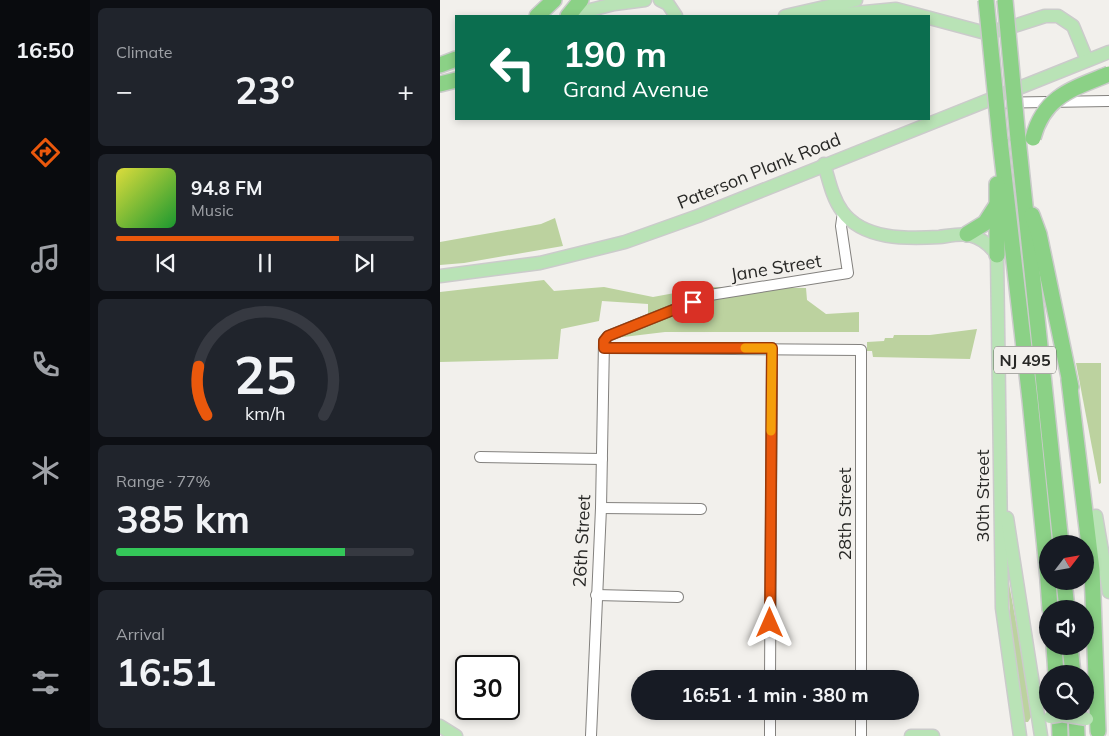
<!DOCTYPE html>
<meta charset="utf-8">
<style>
body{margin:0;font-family:Mulish,sans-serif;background:#20242c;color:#f1f3f6;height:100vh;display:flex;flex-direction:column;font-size:19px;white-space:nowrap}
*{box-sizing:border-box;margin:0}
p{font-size:16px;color:#9ea1a6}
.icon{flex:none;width:28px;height:28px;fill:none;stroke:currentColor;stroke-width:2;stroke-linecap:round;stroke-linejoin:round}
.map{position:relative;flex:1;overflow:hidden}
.sheet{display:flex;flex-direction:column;gap:8px;padding:8px;background:#0d0f14;width:350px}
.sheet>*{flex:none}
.guide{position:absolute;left:15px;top:15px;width:475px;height:105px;border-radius:0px;box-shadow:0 2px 8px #0003;background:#0b6e4f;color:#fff;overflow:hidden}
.needle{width:32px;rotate:59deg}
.fabs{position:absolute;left:599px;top:535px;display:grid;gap:10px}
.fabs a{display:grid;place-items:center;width:55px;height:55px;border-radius:50%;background:#171b24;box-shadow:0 2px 8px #0003;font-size:25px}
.speed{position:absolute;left:15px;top:655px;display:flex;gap:10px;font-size:25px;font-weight:700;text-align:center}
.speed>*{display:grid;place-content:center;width:65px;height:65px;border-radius:50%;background:#171b24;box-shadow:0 2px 8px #0003;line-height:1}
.speed .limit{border:2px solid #111;border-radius:8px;background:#fff;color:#111}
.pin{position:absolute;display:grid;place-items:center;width:42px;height:42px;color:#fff;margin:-21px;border-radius:10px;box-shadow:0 2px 8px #0006}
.me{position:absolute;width:55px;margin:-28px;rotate:0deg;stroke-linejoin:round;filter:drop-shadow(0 0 4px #0008)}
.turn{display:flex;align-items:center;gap:18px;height:105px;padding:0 25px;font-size:22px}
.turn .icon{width:65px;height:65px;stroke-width:2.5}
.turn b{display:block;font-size:35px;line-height:42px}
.big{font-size:38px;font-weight:700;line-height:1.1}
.sheet .widget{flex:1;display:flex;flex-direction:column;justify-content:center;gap:8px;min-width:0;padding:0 18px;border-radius:8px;background:#20242c}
.sheet .dial{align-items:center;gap:0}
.dial svg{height:130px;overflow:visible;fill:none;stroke:#363941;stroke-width:7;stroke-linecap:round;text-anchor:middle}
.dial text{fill:#f1f3f6;stroke:none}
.song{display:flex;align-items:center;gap:15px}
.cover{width:60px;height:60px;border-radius:8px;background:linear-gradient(135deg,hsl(60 70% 55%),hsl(130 70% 35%))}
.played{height:5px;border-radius:2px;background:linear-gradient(90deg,#ea580c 75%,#363941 75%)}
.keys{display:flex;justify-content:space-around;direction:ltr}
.heat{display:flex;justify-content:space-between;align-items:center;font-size:28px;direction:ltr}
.charge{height:8px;border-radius:4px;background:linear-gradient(90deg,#34c759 77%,#363941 0)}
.trip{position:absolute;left:191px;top:670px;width:288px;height:50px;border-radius:25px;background:#171b24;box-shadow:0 2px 8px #0003;font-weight:700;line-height:50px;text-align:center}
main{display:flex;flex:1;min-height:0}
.dock{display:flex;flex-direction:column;width:90px;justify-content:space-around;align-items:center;background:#090b0e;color:#9ea1a6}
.dock .icon{width:35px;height:35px}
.dock .on{color:#ea580c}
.dock b{font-size:22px;color:#f1f3f6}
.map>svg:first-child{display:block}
</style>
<main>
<nav class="dock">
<b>16:50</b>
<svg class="icon on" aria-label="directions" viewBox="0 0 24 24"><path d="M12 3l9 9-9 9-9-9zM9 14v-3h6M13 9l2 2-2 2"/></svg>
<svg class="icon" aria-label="music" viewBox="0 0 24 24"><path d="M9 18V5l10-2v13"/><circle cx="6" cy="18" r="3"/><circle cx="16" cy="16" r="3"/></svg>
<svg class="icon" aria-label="phone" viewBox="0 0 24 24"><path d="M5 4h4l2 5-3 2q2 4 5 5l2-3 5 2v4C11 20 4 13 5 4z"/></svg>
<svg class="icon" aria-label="climate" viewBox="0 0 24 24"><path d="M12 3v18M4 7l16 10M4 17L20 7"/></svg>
<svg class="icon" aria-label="car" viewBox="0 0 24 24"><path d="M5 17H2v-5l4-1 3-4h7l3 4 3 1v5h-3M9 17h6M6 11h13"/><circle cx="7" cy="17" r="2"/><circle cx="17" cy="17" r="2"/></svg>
<svg class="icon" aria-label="filters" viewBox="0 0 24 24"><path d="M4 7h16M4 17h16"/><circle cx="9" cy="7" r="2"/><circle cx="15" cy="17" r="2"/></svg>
</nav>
<section class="sheet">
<div class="widget"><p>Climate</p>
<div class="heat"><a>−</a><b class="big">23°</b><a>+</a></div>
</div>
<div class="widget">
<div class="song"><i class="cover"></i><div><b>94.8 FM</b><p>Music</p></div></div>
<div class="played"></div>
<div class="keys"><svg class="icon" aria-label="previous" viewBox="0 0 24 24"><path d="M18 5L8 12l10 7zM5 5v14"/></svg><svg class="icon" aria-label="pause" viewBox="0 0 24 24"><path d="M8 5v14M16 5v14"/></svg><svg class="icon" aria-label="next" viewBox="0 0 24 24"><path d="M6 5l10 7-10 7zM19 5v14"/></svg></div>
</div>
<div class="widget dial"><svg viewBox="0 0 100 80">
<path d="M14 69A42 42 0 1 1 86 69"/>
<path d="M14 69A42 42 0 0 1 9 39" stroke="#ea580c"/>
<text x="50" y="56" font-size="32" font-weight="700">25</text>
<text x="50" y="72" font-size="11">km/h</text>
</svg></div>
<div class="widget"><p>Range · 77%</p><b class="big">385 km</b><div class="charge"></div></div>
<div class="widget"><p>Arrival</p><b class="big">16:51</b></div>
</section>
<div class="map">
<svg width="669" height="736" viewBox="0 0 669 736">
<rect width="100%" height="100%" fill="#f2f0ec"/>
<g fill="#bcd29f">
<polygon points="115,218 123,246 24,263 0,265 0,242 101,224"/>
<polygon points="104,280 114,291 164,287 213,297 267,287 366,288 367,300 386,314 419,312 419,332 225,332 175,338 208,315 208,304 162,301 159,321 121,329 118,359 0,362 0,292"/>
<polygon points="537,329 530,359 433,357 432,351 427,351 427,342 444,341 445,338 453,338 454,335 490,335"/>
<polygon points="636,363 661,363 661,483 659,484"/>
<polygon points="568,578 593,714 588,722 584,722 571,634"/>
</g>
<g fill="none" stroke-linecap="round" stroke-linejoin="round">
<g stroke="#83817e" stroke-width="12">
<g id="minor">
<polyline points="552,103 669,101"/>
<polyline points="165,348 421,350 421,679"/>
<polyline points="40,457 162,459"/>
<polyline points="161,508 261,509"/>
<polyline points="156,595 238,597"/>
<polyline points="330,679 332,348"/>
<polyline points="330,711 330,736"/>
<polyline points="421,711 421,736"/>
<polyline points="151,736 161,508 164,341 168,336 270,295 408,273 401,226 403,212"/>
</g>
</g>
<g stroke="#cbcbcb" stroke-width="15">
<g id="major">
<polyline points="220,0 228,4 236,16"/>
<polyline points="357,14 394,15 456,9 542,32 565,29 605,16 618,16 633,26 647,60"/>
<polyline points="127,16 174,4 205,0"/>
<polyline points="345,16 416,0"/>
<path d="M384,164C389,180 392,197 402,211C423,240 467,239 499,237C508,236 520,233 529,235C542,238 550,245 557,255L562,608L580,736"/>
<polyline points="0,276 100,263 185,242 258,216 669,52"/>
<polyline points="656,516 669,592"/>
<polyline points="567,518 601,736"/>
<polyline points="0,726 16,736"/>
<polyline points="471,736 493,736"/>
</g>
</g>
<g stroke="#cbcbcb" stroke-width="18">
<g id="highway">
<polyline points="97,16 114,0"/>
<polyline points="128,16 141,0"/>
<polyline points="0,65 16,59"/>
<polyline points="0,84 16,80"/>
<polyline points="578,139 621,544"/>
<polyline points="560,140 590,400 608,579"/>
<polyline points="592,215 599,234 631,387"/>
<polyline points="527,234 545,223 556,206"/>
<polyline points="557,255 557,184"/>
<polyline points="629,380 652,570 658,731"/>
<polyline points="608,581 610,609"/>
<polyline points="624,581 627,609"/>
<polyline points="614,646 616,674"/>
<polyline points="630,646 633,674"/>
<polyline points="619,711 620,736"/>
<polyline points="636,711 637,736"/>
</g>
</g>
<use href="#minor" stroke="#fff" stroke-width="10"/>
<use href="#major" stroke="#b9e3b6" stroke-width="12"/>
<use href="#highway" stroke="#8bd186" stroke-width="15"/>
<g stroke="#cbcbcb" stroke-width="15" stroke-linecap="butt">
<polyline id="major-bridge" points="610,717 622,715 647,719"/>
</g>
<g stroke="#cbcbcb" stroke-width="18" stroke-linecap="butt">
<g id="highway-bridge">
<polyline points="546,0 560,140"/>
<polyline points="565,0 578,139"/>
<path d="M593,138C604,96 632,89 669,74"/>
</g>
</g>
<use href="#major-bridge" stroke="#b9e3b6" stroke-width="12"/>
<use href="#highway-bridge" stroke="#8bd186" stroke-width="15"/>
</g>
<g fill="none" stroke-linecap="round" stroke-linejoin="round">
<g stroke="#983908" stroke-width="12">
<polyline id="route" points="253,302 168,336 164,341 164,348 332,348 330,623"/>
</g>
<use href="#route" stroke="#ea580c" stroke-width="9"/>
<polyline stroke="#f59e0b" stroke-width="9" points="305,348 332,348 331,431"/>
</g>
<g text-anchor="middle" stroke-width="4" stroke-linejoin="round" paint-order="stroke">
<rect fill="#f2f0ec" stroke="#656461" stroke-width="1" x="554" y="346.5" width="62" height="27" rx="4"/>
<g font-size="16" font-weight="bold" fill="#282826">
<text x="585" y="366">NJ 495</text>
</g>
<g font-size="18" fill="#282826" stroke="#f2f0ec">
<text transform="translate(319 171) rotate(-22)" y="6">Paterson Plank Road</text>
<text transform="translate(336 268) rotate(-9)" y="6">Jane Street</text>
<text transform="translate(543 496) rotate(-90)" y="6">30th Street</text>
<text transform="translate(405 514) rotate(-90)" y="6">28th Street</text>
<text transform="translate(142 541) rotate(-87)" y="6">26th Street</text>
</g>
</g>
</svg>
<div class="fabs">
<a><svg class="needle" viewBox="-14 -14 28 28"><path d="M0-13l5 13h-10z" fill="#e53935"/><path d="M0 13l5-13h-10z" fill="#9ea1a6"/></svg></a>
<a><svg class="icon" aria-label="sound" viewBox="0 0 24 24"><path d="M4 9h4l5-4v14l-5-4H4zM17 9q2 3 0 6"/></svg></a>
<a><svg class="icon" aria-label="search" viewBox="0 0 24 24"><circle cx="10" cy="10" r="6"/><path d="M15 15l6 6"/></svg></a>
</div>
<div class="speed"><div class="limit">30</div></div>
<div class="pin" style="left:253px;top:302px;background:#d93025"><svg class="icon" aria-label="arrive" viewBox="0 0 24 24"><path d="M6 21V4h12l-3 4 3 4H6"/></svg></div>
<svg class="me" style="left:330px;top:623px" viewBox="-20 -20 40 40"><path d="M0-17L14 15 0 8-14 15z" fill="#ea580c" stroke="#fff" stroke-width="4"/></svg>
<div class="trip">16:51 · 1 min · 380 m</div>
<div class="guide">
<div class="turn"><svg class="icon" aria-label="left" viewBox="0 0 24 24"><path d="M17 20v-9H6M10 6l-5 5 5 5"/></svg><div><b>190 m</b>Grand Avenue</div></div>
</div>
</div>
</main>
